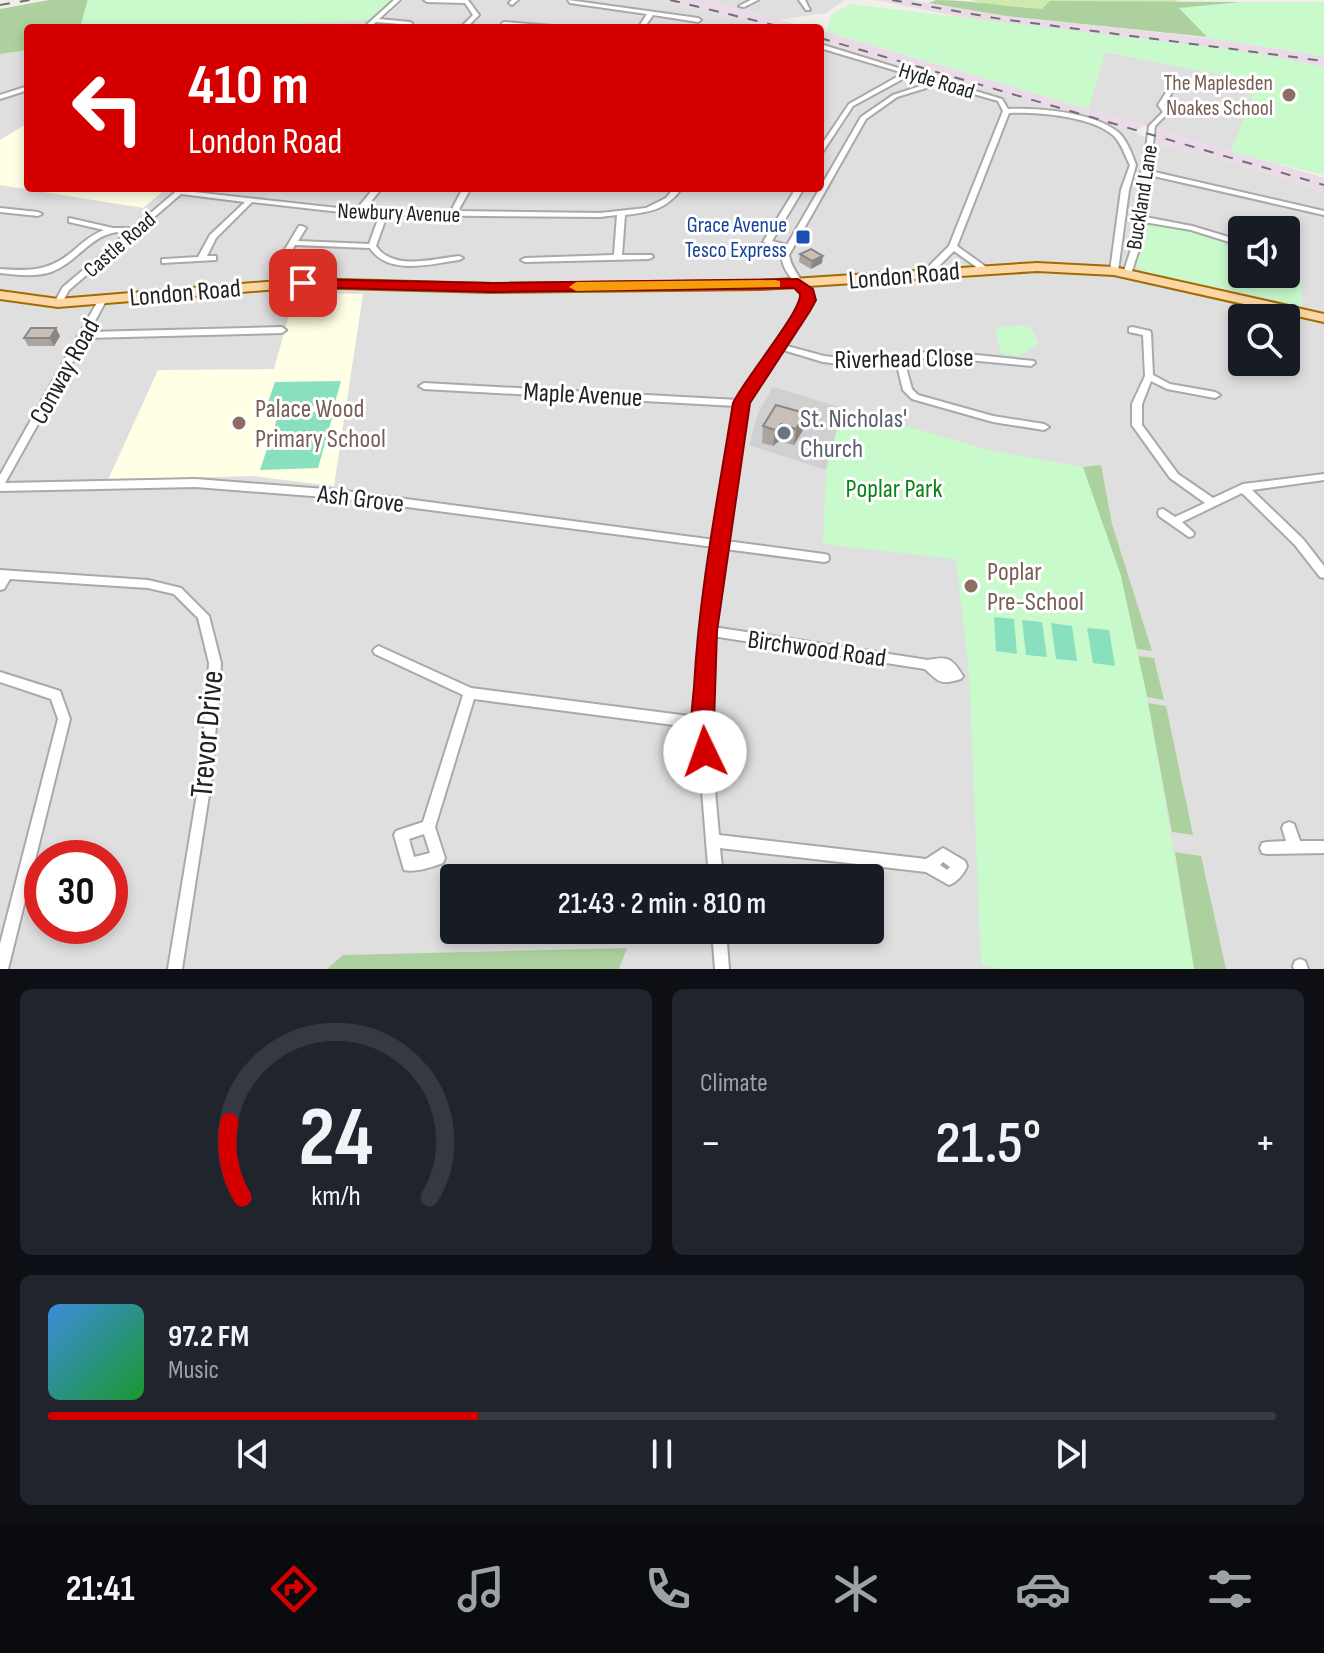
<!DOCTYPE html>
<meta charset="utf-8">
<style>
body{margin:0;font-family:"Sofia Sans Condensed",sans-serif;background:#20242c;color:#f1f3f6;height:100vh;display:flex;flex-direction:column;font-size:30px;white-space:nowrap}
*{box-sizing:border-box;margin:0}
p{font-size:26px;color:#9ea1a6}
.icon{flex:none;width:44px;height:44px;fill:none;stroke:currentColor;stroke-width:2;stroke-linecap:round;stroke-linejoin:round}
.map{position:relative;height:969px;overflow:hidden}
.sheet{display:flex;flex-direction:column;gap:20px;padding:20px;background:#0d0f14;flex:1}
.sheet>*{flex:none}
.hud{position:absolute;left:24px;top:24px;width:800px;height:168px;border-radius:8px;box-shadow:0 4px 12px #0003;background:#d40000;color:#fff;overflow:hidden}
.buttons{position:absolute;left:1228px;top:216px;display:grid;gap:16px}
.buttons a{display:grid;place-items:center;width:72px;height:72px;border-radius:8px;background:#171b24;box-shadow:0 4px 12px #0003;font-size:40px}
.speed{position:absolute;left:24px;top:840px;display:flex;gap:16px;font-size:40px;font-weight:700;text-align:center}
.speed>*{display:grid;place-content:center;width:104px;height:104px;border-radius:50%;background:#171b24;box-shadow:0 4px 12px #0003;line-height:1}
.speed .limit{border:12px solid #d22;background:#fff;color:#111}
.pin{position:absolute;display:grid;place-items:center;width:68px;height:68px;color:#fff;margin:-34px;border-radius:16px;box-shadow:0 4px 12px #0006}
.me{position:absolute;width:88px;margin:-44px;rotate:357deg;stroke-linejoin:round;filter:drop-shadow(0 0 6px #0008)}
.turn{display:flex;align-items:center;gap:28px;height:168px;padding:0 32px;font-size:36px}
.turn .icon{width:104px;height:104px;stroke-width:2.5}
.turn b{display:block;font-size:56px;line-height:68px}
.big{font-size:60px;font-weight:600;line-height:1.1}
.sheet .card{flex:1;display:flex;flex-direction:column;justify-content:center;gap:12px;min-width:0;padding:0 28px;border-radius:12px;background:#20242c}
.sheet .dial{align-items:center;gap:0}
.dial svg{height:208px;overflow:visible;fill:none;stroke:#363941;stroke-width:7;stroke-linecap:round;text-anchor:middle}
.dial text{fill:#f1f3f6;stroke:none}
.song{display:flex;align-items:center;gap:24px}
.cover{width:96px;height:96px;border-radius:12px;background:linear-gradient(135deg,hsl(210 70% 55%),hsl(130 70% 35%))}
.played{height:8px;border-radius:4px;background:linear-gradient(90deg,#d40000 35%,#363941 35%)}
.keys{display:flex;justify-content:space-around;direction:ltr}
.heat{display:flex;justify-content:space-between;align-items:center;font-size:44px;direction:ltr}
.sheet .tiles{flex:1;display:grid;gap:20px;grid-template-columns:1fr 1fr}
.card:last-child{grid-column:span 2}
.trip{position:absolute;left:440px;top:864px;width:444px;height:80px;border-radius:8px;background:#171b24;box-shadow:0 4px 12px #0003;font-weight:600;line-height:80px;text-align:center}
.tab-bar{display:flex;height:128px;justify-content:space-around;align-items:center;background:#090b0e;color:#9ea1a6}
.tab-bar .icon{width:56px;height:56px}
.tab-bar .selected{color:#d40000}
.tab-bar b{font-size:36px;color:#f1f3f6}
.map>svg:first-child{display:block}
</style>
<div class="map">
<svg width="1324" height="969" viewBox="0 0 1324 969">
<rect width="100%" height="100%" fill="#f2efe9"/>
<g fill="#e0dfdf" fill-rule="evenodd">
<polygon points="404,0 661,0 772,28 201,28 383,19"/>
<polygon points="707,0 845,0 826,13 778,20"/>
<path d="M820,42L1135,132L1154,143L1214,157L1324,191V969H0V54L28,50V188H820ZM1149,224L1231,249L1242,247V230H1286V260L1303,305L1142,271ZM1242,318H1286V362H1242ZM42,858H110V926H42ZM454,878H870V930H454Z"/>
<polygon points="1105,52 1259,82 1231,152 1088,109"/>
</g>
<g fill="#ebdbe8">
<polygon points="661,0 707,0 810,28 772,28"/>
<polygon points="875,0 912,0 1006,16 1208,38 1324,56 1324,67 1243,51 977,20"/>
<polygon points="820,30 1088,109 1146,124 1135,132 820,42"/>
<polygon points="1157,128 1324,178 1324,191 1214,157 1154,143"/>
</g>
<g fill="#ffffe5">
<polygon points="28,123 28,188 167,188 143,208 0,185 0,140"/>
<polygon points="295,293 363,294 334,486 251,476 108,480 158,370 274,369"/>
</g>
<polygon fill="#d0d0d0" points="773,387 843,408 826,470 749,445 758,413"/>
<path fill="#cdebb0" d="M972,0H1177L1174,4C1120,6 1019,20 972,0Z"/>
<g fill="#add19e">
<polygon points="49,0 88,0 80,28 28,28 28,50 0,54 0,9"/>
<path d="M936,0C972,0 1006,7 1042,9L1050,1L1241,2L1217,38L1006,16L929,3Z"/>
<polygon points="1101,465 1112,524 1152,651 1137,649 1082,476 1083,467"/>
<polygon points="1138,656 1154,658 1164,700 1147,697"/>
<polygon points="1148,703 1166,706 1193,835 1172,832"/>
<polygon points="1175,852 1201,856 1226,969 1194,969"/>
<polygon points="627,948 619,969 327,969 343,955"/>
</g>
<g fill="#c8facc">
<polygon points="88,0 392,0 370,20 201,28 80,28"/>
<polygon points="1241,2 1324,2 1324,56 1208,38 1179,8"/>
<polygon points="850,4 1243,51 1324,67 1324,175 1231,152 1258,82 1105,52 1088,109 827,32 831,15"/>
<polygon points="1156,223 1223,240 1225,246 1242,247 1242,274 1286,274 1286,260 1298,262 1303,306 1142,271 1135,263 1147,226"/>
<polygon points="1022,325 1031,328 1039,344 1019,356 1001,354 995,328"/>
<polygon points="843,408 989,450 1083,467 1121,576 1147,697 1194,969 1003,969 981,965 969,673 957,567 954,559 823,544 826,470"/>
</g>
<g fill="#88e0be">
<polygon points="341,381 334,406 266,408 275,382"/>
<polygon points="334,411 318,468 260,470 279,413"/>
<polygon points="994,617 1014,619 1017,654 996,651"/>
<polygon points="1022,620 1042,622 1047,657 1026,655"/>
<polygon points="1051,623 1072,626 1077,661 1056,659"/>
<polygon points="1087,628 1109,630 1115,666 1093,663"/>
</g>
<polygon fill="#e2e2e2" points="275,188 329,188 315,205 265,198"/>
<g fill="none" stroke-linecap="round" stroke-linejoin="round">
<g stroke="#a9a9a9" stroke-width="4">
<g id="minor">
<polygon points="394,0 400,0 379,19 410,22 412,23 412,25 376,22 369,28 363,28"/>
<polygon points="424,0 468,0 479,15 466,28 460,28 473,15 465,3 427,2"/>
<polygon points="512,0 518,0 512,5 509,3"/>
<polygon points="568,0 698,18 701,20 698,22 653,15 644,28 638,28 647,14 570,3"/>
<polygon points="751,0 758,0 744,7 739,6"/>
<polygon points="799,0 805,0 810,10 806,10"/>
<polygon points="504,22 552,26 555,28 502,25 502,23"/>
<path d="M820,44L908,71L914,70V72L939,80L946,79L947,80L945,82L1002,99L1008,109C1039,108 1093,112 1118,132C1127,140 1132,154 1136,165L1129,190L1118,271L1114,273L1110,271L1121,190L1130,165C1125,156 1122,144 1114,136C1092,116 1037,112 1009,113L957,246L989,269L988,271H982L954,251L930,275H924V271L949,246L1003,111L998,101L939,84L897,97L866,119L789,255C792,273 807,283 812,300L783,345L824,356L857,360L937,351L1034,361L1035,363L1031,366L937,357L904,360L912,389L918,395L993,416L1044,424L1049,427L1044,430L993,422L912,399L903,390L896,361L857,366L823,362L780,349L746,403L726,541L824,554L828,555L829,558L828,561L824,562L725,549L713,627L928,660C948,656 952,658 963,676L961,679C941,685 940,683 925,669L712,636L709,723L719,835L926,859L943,848L965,861L967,866C964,874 957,882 949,885L926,872L720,848L723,878H709L697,728L474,699L435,827L445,858L443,863C432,867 415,873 404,870L394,835L396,831L423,822L463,695L375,654L373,651L375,648L379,646L383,648L471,688L697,717L701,631L714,547L338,498L196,487L0,491V475L99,299L103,297L107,299L89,332L282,327L286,330L282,333L86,338L5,483L196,479L338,490L715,540L736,406L424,389L419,386L424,383L738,400L804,300C799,282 775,268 784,249L763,242L796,188H804L772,241L787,245L861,117L893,95L933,82L910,75L853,106L822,153L820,154V147L849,104L904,73L820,48ZM424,834L430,853L414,857L409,839ZM943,862L950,867L947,870L940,865Z"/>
<polygon points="1175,81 1178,83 1164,105 1169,112 1155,126 1150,171 1324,211 1324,215 1149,175 1145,217 1192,226 1242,241 1242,246 1191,230 1144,222 1142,240 1131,274 1130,276 1124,276 1123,274 1134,240 1143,174 1141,172 1143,170 1149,126 1163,112 1158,105 1173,82"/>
<polygon points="28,86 28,90 0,99 0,95"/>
<path d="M180,188H186L185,191L356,210L374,188H382L364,210L451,211L463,188H471L458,211L600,213L646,208L666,198L674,188H682C666,210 650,212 625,215L622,255H652L653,257L649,259L525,262L521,260L525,258L614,255L617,215L600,217L387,215L376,246C393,271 433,259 459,256L463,258L459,260C431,264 388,276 370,248L295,245L288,258H285L281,256L299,226H302L306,228L298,241L369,244L380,214H358L252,202L216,238L207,256H216V260L162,263V259H165L198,257L210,235L245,202L181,194L69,290L61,305H55L54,303L63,287L128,232C92,229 81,261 51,272C35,277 17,275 0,273V269C30,271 47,272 72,252C82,243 91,235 104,230L69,222V218L113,228H133Z"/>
<polygon points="0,208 38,212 42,214 38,216 0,212"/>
<polygon points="1132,327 1150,331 1151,333 1153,375 1170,384 1215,392 1220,395 1215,398 1167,389 1151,381 1142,404 1142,425 1178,474 1213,498 1243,484 1324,474 1324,480 1252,490 1303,539 1324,566 1324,578 1320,577 1295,545 1242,493 1182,522 1194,533 1193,536 1189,537 1159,516 1158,513 1159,510 1163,509 1175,517 1205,503 1170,478 1132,425 1132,404 1145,376 1143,335 1129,332 1129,328"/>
<polygon points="0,570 148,580 181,588 209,616 221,663 220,680 211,782 182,969 168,969 199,782 208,680 209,663 198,618 174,594 148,588 10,579 4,589 0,590"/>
<polygon points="0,672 60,691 70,719 8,969 0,969 0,944 58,719 51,699 0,682"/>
<polygon points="1289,822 1294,824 1300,841 1324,841 1324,853 1267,854 1262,853 1260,848 1262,843 1267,842 1286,841 1282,828 1284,824"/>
<polygon points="712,930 726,930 729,969 715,969"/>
<polygon points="1300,959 1305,961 1308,969 1294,969 1293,966 1295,961"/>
</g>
</g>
<g stroke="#a06b00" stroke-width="4">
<polygon id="primary" points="1037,263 1114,267 1324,314 1324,322 1114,275 1037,271 762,289 492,292 303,287 58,307 0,299 0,291 58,299 303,279 492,284 762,281"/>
</g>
<use href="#minor" fill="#fff" fill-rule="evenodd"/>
<use href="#primary" fill="#fcd6a4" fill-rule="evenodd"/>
<g stroke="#707070" stroke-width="2" stroke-dasharray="10 10" stroke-linecap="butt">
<polyline points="670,0 786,28"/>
<polyline points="892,0 1001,19 1324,61"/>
<polyline points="0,5 30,0"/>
<polyline points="820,38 1324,185"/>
</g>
</g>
<g fill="#aba49e">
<polygon points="800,254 822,263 811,269 799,262"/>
<polygon points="60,336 54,346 28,346 24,338"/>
<polygon points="776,405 803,430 794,445 779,441 773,446 762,443 763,426"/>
</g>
<g fill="#8b8681">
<polygon points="823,256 822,263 811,269 812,261"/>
<polygon points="56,328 60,336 54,346 50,338"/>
<polygon points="805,413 803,430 794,445 796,429"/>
<polygon points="781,424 779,441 773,446 775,430"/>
</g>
<g fill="#c7bfb8" stroke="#8b8681" stroke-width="2">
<polygon points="811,249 823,256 812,261 800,254"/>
<polygon points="31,328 56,328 50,338 24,338"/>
<polygon points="776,405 805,413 796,429 781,424 775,430 763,426"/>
</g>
<path fill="#d40000" stroke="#8a0000" stroke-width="2" d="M303,279L492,283L798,279L813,289L816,300L810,311L750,403L717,631L714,723L717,752L713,759L705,762L697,759C687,738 692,710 694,687C699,592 718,497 733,403C744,379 802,311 800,294L794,288L492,292L298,287V280Z"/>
<polygon fill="#f59e0b" points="775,280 780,281 780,287 576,291 569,287 576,282"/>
<g fill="#8d6e63" stroke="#fff" stroke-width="3">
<circle cx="1289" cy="95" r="8"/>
<circle cx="239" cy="423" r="8"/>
<circle cx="971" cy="586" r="8"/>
</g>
<rect fill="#1a4fb4" stroke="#fff" stroke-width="3" x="795" y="229" width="16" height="16" rx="4"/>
<circle fill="#6b7280" stroke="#fff" stroke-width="3" cx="784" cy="433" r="8"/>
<g text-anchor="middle" stroke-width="6" stroke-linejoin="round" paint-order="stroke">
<g font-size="22" fill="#222" stroke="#fff">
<text transform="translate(937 80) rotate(17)" y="8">Hyde Road</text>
<text transform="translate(1141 197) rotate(-81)" y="8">Buckland Lane</text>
<text transform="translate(399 212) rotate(2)" y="8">Newbury Avenue</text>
<text transform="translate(119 244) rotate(-41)" y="8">Castle Road</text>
</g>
<g font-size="22" fill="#785e54" stroke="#fff" text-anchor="end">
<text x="1273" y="90">The Maplesden<tspan x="1273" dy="25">Noakes School</tspan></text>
</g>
<g font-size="22" fill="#164399" stroke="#fff" text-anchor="end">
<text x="787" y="232">Grace Avenue<tspan x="787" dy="25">Tesco Express</tspan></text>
</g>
<g font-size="26" fill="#222" stroke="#fff">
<text transform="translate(904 275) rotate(-5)" y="9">London Road</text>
<text transform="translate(185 292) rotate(-5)" y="9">London Road</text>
<text transform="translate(904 358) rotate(-1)" y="9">Riverhead Close</text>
<text transform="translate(64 371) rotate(-61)" y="9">Conway Road</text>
<text transform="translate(583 394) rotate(3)" y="9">Maple Avenue</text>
<text transform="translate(361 498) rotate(7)" y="9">Ash Grove</text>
<text transform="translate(817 648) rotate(8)" y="9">Birchwood Road</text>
</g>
<g font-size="26" fill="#785e54" stroke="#fff" text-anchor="start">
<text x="255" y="417">Palace Wood<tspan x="255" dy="30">Primary School</tspan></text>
<text x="987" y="580">Poplar<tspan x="987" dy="30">Pre-School</tspan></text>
</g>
<g font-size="26" fill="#5b616d" stroke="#fff" text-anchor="start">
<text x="800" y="427">St. Nicholas'<tspan x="800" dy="30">Church</tspan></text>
</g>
<g font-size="26" fill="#0c8416" stroke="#fff">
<text x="894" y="497">Poplar Park</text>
</g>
<g font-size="32" fill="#222" stroke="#fff">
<text transform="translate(206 734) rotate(-85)" y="11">Trevor Drive</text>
</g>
</g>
</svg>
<div class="buttons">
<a><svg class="icon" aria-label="sound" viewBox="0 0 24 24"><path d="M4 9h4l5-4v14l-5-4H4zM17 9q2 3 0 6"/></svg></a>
<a><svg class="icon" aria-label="search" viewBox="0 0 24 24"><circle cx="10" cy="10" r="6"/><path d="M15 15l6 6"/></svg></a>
</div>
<div class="speed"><div class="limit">30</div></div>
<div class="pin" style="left:303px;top:283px;background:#d93025"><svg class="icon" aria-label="arrive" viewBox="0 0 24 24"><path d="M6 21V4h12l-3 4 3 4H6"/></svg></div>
<svg class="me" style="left:705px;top:752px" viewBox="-20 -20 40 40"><circle r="19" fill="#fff"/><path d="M0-13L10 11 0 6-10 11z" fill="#d40000"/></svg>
<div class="trip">21:43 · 2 min · 810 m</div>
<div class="hud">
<div class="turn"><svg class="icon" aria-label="left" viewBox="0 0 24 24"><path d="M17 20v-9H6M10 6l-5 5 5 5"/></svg><div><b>410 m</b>London Road</div></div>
</div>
</div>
<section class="sheet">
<div class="tiles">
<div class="card dial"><svg viewBox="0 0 100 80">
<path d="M14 69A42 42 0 1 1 86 69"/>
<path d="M14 69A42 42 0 0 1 9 40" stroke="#d40000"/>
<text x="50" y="56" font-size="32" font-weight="700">24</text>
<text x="50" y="72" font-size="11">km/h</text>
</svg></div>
<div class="card"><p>Climate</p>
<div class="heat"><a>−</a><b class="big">21.5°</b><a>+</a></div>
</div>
<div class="card">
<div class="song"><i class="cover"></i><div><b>97.2 FM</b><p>Music</p></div></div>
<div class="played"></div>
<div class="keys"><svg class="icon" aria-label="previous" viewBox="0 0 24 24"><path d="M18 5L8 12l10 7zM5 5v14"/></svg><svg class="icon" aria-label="pause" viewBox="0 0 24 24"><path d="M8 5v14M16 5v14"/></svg><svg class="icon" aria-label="next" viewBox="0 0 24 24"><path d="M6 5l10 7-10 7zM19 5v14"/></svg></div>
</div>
</div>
</section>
<nav class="tab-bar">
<b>21:41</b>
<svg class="icon selected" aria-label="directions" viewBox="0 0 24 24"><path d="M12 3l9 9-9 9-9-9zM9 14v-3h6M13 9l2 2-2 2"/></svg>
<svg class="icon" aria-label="music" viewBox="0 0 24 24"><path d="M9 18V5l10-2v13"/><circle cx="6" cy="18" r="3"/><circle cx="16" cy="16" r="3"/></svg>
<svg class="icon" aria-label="phone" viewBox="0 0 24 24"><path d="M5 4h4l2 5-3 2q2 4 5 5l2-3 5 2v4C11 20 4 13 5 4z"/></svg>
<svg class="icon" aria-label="climate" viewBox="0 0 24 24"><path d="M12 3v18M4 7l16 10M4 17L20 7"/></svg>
<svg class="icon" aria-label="car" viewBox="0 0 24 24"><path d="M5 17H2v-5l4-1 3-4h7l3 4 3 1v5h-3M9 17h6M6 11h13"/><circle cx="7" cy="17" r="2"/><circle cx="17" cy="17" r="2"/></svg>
<svg class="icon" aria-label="filters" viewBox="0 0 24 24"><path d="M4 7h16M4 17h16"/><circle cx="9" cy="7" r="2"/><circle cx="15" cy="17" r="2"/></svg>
</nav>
